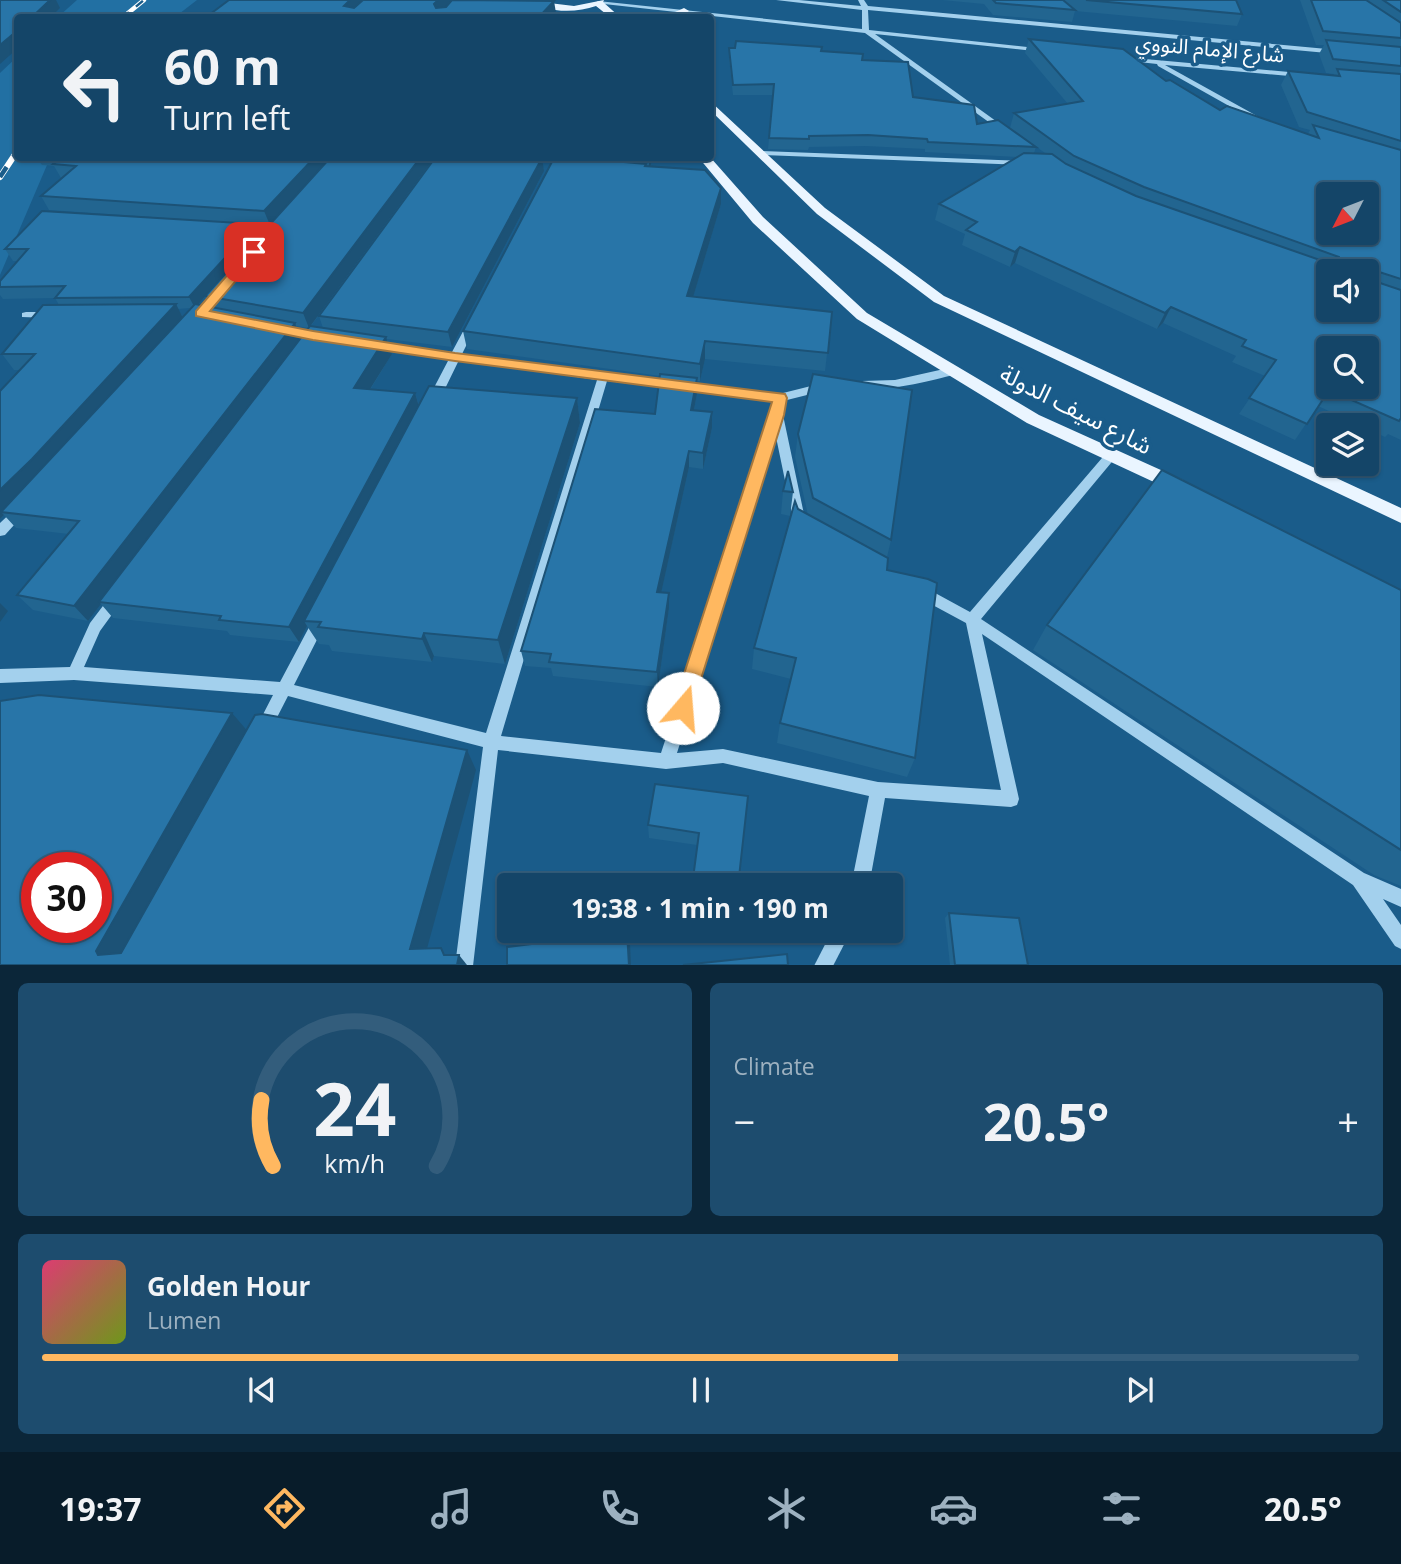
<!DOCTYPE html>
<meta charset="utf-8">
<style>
body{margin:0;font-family:"Open Sans","Noto Sans Arabic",sans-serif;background:#1d4c6e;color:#f1f3f6;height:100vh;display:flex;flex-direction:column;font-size:26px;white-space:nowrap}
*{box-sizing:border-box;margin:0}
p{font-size:23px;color:#9db1c0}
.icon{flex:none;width:38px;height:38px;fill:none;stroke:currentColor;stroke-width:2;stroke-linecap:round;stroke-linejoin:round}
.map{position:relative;height:965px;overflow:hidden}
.panel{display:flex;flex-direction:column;gap:18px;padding:18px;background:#0b2639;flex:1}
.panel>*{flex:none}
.banner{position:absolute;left:14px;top:14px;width:700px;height:147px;border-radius:7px;box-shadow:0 2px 5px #0004,0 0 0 2px #335d7c;background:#144568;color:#f1f3f6;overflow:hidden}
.needle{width:46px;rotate:228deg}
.buttons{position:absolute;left:1316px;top:182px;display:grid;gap:14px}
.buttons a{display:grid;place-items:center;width:63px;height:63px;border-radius:7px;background:#144568;box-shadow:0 2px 5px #0004,0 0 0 2px #335d7c;font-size:35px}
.speed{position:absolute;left:21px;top:852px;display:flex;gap:14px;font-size:35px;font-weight:700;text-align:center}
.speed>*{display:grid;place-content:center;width:91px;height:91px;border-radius:50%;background:#144568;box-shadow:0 2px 5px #0004,0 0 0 2px #335d7c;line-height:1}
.speed .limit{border:10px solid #d22;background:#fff;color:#111}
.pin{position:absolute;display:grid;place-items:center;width:60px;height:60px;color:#fff;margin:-30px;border-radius:14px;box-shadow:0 4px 10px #0006}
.me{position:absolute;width:77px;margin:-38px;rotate:18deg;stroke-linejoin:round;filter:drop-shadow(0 0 5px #0008)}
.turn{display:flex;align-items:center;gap:24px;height:147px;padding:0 35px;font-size:32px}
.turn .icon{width:91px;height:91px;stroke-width:2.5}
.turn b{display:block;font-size:49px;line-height:60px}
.big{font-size:52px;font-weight:700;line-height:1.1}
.panel .card{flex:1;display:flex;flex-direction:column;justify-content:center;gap:10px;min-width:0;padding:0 24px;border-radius:10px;background:#1d4c6e}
.panel .dial{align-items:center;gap:0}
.dial svg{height:182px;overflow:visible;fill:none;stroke:#335d7c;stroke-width:7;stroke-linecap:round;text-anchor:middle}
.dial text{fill:#f1f3f6;stroke:none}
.song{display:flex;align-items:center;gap:21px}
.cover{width:84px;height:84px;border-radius:10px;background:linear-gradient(135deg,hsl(340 70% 55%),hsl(80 70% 35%))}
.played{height:7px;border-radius:4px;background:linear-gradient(90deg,#ffb860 65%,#335d7c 65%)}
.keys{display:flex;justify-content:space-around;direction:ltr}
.heat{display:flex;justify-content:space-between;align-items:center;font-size:38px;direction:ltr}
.panel .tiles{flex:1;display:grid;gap:18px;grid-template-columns:1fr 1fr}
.card:last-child{grid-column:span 2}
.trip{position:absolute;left:497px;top:873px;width:406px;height:70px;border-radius:7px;background:#144568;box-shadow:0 2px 5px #0004,0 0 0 2px #335d7c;font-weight:700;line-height:70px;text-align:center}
.tabs{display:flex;height:112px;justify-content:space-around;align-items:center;background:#081c2a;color:#9db1c0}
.tabs .icon{width:49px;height:49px}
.tabs .on{color:#ffb860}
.tabs b{font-size:32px;color:#f1f3f6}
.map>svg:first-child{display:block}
</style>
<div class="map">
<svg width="1401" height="966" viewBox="0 0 1401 966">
<rect width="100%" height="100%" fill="#1a5c8a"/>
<g fill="#2270a3">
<polygon points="77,0 197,0 175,17 58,17"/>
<polygon points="17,57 18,158 50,158 0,275 0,73"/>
</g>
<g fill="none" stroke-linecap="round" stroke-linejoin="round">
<g fill="#a3d0ed" fill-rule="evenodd">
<polygon points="776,0 799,0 861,6 858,0 864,0 868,6 1338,50 1341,52 1338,54 868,10 869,30 1045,49 1046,50 1043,52 875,34 1007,129 1008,131 1004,133 865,33 595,3 598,1 862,29 862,10"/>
<polygon points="1123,57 1300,73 1304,75 1300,77 1165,65 1257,116 1257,120 1254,120 1158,66 1157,64 1121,60 1121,58"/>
<polygon points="760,151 1025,161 1029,163 1025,165 763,155 760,155"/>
<polygon points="26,312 50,312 55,315 50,318 22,317 22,313"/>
<polygon points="472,321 477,324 462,354 603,373 779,394 823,383 829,387 827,390 779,402 607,381 501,736 661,753 771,415 777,411 783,415 805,519 803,522 795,522 793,519 776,437 677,753 723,749 878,782 1001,790 966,623 916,596 914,592 916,588 921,586 926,588 970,612 1108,451 1116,451 1118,454 1116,457 981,619 1364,873 1401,889 1401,907 1383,899 1401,925 1401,949 1395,946 1353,885 982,634 1019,799 1017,805 1011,807 885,798 869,886 851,886 869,796 723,763 666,769 498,750 473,966 455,966 483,747 288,696 269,733 264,735 259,733 256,728 273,695 74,680 0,683 0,669 70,667 90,623 112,594 117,592 122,594 124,598 100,631 84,667 280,682 315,616 320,614 325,616 327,620 294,685 486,733 597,380 459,360 439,401 433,405 427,401 449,359 374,348 369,345 374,342 452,352 467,324"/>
<path d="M953,367L957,368L958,371L957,374C937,379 871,397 856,385L862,381L895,380Z"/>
<polygon points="20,506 24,508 26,511 24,514 5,535 0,536 0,523 16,508"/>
<polygon points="832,931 851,931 833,966 814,966"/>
</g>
<g fill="#eaf5ff" fill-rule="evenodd">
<path d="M524,0L574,6L604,0L603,2L621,18H611L596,6C574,14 544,12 524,0Z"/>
<path d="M684,8L689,11C681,18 672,18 662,18Z"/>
<polygon points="710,101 825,208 944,296 1401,508 1401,523 934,302 817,214 710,110"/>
<polygon points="710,157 763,217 867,313 1039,415 1183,480 1186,485 1183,490 1171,490 1027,423 857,319 753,223 699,158"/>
</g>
<g stroke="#fff" stroke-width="4.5">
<g id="rail-far1">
<polyline points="122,18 144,0"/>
<polyline points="15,154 18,149"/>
</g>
</g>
<g stroke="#fff" stroke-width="6">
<polyline id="rail" points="0,177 16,153"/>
</g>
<use href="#rail-far1" stroke="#1a5c8a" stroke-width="2.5" stroke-dasharray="9" stroke-linecap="butt"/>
<use href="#rail" stroke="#1a5c8a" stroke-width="4.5" stroke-dasharray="12" stroke-linecap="butt"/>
</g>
<g fill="#226590" fill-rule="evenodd">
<polygon points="942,0 1236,0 1242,14 1237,26 1075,11 1072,22 993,15 984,4"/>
<polygon points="1300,0 1401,0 1401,440 1388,434 1385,437 1367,429 1367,425 1359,425 1318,406 1295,440 1239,414 1265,376 1232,362 1236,356 1163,323 1157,329 1015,263 1010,267 962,245 965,234 935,220 939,204 1017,157 925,152 925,149 866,146 809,147 808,150 768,149 773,95 733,95 729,58 729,48 821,51 862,60 913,97 1036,147 1034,153 1045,153 1010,128 1014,113 1068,104 1025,53 1029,39 1166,81 1220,110 1308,134 1310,130 1299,127 1281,85 1288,71 1334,76 1334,74 1326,73 1319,54 1324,45 1316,45"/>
<path d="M37,158H434L311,326L323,328L319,316L435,158H653L650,167L721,188V204L693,297L832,312L825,371L705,359L700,381H697V394L694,410L712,412V428L703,469L689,467L661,593L669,608L658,687L553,676L551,668L525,666L521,651L655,414L660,376L467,349L463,331L552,162L542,161L544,171L452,347L387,339L392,354L370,390L415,393L419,405L577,398L580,423L505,664L434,656L432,662L332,651L329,645L319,644L307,626L299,642L230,635L227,631L113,618L101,604L88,621L33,610L17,595L69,534L16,528L4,515L0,519V391L20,370H14L2,354L59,305L55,298L3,299L0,295V281L18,261H13L5,249L211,221L49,210L41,196L61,178L54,166L42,165ZM256,224L269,225L260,234ZM205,297L210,307L198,305ZM190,308L183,317L178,309ZM296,326L309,328L301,338Z"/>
<polygon points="798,434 891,540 887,557 887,570 915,758 907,777 777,743 780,723 791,679 752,669 754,648 798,509 808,515 795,457"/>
<polygon points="783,491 793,492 790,516 781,514"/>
<polygon points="1401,590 1401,886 1374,875 1033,650 1047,625"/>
<polygon points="748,796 697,845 649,838 648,825"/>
<polygon points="949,913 1028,965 950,965 945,918"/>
</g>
<g fill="#1c5276">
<polygon points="50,0 56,0 60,8 50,18 31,18"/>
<polygon points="350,0 364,0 348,18 344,6"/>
<polygon points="438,0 452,0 437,16 434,4"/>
<polygon points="554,1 556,13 551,18 538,18"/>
<polygon points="18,30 18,48 0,64 0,45"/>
<polygon points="314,158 332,158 270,225 264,211"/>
<polygon points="420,158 434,158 309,328 303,313"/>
<polygon points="542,158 544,171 452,347 448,332"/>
<polygon points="649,158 653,158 649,170"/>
<polygon points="721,188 721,204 688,314 687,296"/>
<polygon points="256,224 260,235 195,308 189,297"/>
<polygon points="1020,247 1015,263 1010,267 1015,252"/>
<polygon points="176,304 184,320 1,512 4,515 0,519 0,490"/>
<polygon points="1171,307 1163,323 1157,329 1165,313"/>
<polygon points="295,323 301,339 99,602 101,604 88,621 74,606"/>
<polygon points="386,337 392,354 360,405 354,388"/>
<polygon points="705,341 705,359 700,381 700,364"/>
<polygon points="697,378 697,394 691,425 691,410"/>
<polygon points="415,393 420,410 304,621 307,626 299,642 289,627"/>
<polygon points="577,398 580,423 505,664 498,640"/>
<polygon points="712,412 712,428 703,469 703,453"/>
<polygon points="689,451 689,467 658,607 657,592"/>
<polygon points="669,593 669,608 658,687 657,672"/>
<polygon points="0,603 8,611 0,622"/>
<polygon points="424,633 434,656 432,662 422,639"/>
<polygon points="232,713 250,734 123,965 98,955 96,951"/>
<polygon points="467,750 476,770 423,963 410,949"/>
<polygon points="627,932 630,944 631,965 629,965"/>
<polygon points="459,955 467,965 457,965"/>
</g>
<g fill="#2875a8" stroke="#1c5276" stroke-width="2" fill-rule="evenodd">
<polygon points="0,0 50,0 31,18 18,18 18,30 0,45"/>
<polygon points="229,0 350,0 344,6 354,8 363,0 438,0 434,4 436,8 446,7 452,0 554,1 538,18 205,18"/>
<polygon points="993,0 1063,0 1075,10 996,3"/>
<polygon points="1086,0 1236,0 1242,14 1130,4"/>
<polygon points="1311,0 1366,0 1401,23 1401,38 1323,31"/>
<polygon points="1383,0 1401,0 1401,12"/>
<path d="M1029,39L1123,49L1166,81L1170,80L1220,110L1227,106L1319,138L1313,125L1401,150V279L1376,271L1377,282L1401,290V418L1399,421L1329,390L1307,424L1249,398L1276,360L1242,346L1246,340L1171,307L1165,313L1020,247L1015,252L966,230L977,222L939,204L1024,153L1052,154L1066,164L1136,196L1340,267L1339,257L1144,187L1074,156L1014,113L1083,101ZM1328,194H1367V233H1328ZM1328,271H1367V310H1328ZM1328,348H1367V387H1328Z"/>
<polygon points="1326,40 1401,47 1401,66 1333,59"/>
<polygon points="736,41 822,47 821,51 863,54 862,60 908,62 913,97 974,105 977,124 998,120 1036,147 928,142 927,139 868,135 809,136 809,139 769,138 774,84 733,85 729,48 735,48"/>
<polygon points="1337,69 1401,74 1401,141 1307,112 1288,71 1340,76"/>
<polygon points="61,158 314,158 264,211 41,196 76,166 53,164"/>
<polygon points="330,158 420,158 303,313 205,296"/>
<polygon points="435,158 542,158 448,332 319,316"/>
<polygon points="554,158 580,158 646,164 645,166 705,170 721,188 687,296 832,312 828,353 705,341 700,364 463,331"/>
<polygon points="42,211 256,224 189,297 55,298 65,286 0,287 0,281 28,249 5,249"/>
<polygon points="176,304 32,459 0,490 0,391 35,354 2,354 43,305"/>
<polygon points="195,304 295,323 74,606 17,595 79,521 1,512"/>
<polygon points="310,326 386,337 354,388 415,393 289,627 219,620 221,616 99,602"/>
<polygon points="660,374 697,378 691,410 712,412 703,453 689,451 657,592 669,593 657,672 549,662 551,654 521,651 595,409 655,414"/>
<polygon points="813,374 912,390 891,540 813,498 798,434"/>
<polygon points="429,386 577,398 498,640 424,633 422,639 318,627 321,622 304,621"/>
<polygon points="1162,470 1401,590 1401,850 1047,625"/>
<polygon points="788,471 793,492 783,491"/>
<polygon points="795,501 798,509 888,558 887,570 928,579 937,583 915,758 780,723 796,658 754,648"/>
<path d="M39,695L232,713L96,951L98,955L121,953L255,715L262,714L467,750L410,949L441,948L444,955H459L457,965H0V701ZM37,868H96V928H37Z"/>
<polygon points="655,784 748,796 738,886 692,886 699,833 648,825"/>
<polygon points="949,913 1019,918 1028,965 955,965"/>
<polygon points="627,932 629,965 507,965 507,947"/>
<polygon points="787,954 788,965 683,965"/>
</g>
<polygon fill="#ffb860" stroke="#a6783e" stroke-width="2" points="254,248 260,252 258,255 210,311 313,331 455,353 785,394 787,398 784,415 690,714 683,717 676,714 673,708 772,402 455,361 313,340 196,316 196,311 250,249"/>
<g text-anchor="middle" stroke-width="7" stroke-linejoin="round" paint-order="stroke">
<g font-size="21" fill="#fff" stroke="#1a5c8a">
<text transform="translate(1210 49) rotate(5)" y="7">شارع الإمام النووي</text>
</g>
<g font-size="24" fill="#fff" stroke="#1a5c8a">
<text transform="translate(1076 410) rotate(27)" y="8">شارع سيف الدولة</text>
</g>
</g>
</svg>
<div class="buttons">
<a><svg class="needle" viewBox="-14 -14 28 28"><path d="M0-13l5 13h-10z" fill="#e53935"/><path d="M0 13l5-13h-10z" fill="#9db1c0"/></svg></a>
<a><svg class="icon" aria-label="sound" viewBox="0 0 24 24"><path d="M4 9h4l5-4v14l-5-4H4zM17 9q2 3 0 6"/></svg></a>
<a><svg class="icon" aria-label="search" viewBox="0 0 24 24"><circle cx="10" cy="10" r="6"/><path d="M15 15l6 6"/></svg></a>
<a><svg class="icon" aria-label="layers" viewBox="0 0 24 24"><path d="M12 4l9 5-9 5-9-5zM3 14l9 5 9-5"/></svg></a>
</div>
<div class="speed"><div class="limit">30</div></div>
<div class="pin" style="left:254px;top:252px;background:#d93025"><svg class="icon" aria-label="arrive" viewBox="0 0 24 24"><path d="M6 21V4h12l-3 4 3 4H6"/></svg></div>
<svg class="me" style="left:683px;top:708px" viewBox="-20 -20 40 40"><circle r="19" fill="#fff"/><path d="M0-13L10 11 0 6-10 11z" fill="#ffb860"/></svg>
<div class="trip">19:38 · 1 min · 190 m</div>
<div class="banner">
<div class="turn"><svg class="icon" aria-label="left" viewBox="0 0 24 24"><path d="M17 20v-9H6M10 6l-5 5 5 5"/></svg><div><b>60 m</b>Turn left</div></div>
</div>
</div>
<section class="panel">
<div class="tiles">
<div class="card dial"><svg viewBox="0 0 100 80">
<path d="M14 69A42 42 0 1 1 86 69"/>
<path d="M14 69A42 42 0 0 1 9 40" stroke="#ffb860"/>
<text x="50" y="56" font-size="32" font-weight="700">24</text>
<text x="50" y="72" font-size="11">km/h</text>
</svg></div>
<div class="card"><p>Climate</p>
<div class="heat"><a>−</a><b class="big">20.5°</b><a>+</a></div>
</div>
<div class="card">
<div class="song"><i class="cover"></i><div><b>Golden Hour</b><p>Lumen</p></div></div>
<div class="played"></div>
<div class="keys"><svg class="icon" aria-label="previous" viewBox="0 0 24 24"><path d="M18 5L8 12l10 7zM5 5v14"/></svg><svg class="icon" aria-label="pause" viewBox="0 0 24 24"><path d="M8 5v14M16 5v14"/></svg><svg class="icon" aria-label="next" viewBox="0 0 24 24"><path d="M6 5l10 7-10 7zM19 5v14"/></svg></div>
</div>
</div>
</section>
<nav class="tabs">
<b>19:37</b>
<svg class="icon on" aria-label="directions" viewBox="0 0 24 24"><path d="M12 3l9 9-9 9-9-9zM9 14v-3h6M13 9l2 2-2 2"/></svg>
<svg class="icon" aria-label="music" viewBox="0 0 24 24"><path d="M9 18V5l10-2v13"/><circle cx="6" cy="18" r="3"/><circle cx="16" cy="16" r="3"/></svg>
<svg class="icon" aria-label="phone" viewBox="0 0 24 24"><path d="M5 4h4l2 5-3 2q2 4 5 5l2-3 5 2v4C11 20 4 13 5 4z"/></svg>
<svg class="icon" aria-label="climate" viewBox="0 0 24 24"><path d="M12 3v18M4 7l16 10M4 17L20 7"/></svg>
<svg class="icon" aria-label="car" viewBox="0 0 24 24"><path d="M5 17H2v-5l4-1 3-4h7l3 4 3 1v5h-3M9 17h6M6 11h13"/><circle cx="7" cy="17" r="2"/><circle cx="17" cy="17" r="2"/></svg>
<svg class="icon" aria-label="filters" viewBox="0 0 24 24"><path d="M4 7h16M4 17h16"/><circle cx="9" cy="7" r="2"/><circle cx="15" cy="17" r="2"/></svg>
<b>20.5°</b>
</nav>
